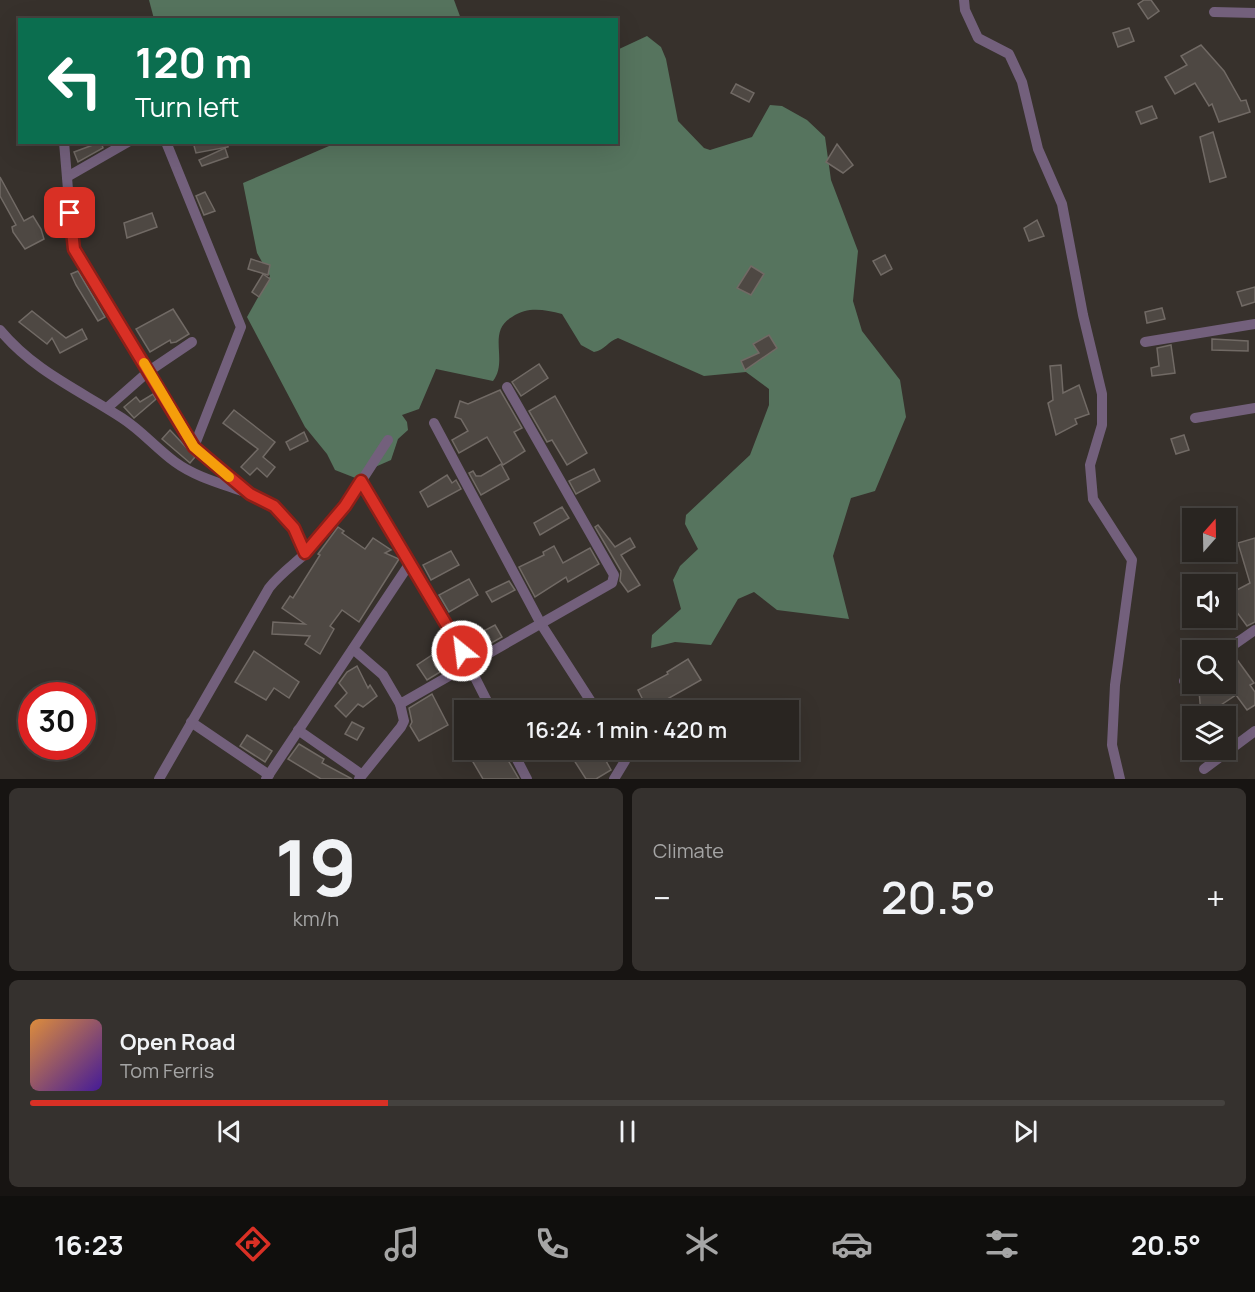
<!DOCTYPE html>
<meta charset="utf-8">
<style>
body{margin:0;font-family:Manrope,sans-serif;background:#35312e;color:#f1f3f6;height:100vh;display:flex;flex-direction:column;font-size:22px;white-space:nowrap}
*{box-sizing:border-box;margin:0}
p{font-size:20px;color:#a5a5a5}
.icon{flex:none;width:33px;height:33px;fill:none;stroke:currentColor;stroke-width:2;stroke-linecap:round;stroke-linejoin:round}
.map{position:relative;height:779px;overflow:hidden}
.drawer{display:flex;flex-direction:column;gap:9px;padding:9px;background:#171412;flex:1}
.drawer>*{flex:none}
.hud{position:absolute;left:18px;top:18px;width:600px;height:126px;border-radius:0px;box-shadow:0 6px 24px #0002,0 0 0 2px #45423f;background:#0b6e4f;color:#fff;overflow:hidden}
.needle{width:39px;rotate:20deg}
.buttons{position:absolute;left:1182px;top:508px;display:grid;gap:12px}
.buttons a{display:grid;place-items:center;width:54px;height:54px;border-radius:0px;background:#292521;box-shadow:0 6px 24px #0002,0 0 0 2px #45423f;font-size:30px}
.speed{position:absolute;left:18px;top:682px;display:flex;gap:12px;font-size:30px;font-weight:700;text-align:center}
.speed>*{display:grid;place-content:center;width:78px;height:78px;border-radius:50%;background:#292521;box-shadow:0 6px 24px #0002,0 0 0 2px #45423f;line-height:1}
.speed .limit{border:9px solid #d22;background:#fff;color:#111}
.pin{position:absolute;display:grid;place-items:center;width:51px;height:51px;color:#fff;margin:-26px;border-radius:12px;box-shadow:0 3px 9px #0006}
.me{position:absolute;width:66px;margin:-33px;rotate:331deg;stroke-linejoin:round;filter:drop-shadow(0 0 4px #0008)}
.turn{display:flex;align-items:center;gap:21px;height:126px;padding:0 18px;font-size:27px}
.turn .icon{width:78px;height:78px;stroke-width:2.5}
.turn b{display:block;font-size:42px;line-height:51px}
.big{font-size:45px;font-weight:600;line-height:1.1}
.drawer .card{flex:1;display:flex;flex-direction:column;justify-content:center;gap:9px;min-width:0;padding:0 21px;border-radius:9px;background:#35312e}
.drawer .dial{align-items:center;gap:0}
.dial b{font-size:78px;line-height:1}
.song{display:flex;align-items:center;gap:18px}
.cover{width:72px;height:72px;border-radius:9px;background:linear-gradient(135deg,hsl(30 70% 55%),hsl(260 70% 35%))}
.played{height:6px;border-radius:3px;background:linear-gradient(90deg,#d93025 30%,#45423f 30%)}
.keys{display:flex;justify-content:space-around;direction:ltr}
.heat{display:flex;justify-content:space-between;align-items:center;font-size:33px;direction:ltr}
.drawer .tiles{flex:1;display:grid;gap:9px;grid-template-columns:1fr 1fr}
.card:last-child{grid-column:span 2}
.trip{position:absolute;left:454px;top:700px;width:345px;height:60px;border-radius:0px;background:#292521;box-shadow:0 6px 24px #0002,0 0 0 2px #45423f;font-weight:600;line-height:60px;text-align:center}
.tab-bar{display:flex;height:96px;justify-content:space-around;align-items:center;background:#100f0d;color:#a5a5a5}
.tab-bar .icon{width:42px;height:42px}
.tab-bar .on{color:#d93025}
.tab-bar b{font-size:27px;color:#f1f3f6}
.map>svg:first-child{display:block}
</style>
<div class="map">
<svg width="1255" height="779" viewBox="0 0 1255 779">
<rect width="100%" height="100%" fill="#37312c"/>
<g fill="#56745e">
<polygon points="149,0 454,0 461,19 154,19"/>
<path d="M647,36L661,47L666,59L678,121L704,148L710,150L752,137L770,105L782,106L807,120L825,137L831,180L858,251L853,301L862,331L900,380L906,417L875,491L851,498L833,556L849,619L777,610L754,592L738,599L711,645L675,642L651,648L652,635L681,609L673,580L680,566L698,549L685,524L686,515L750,455L769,405V389L746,372L704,376L618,338C608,341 605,350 594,352L581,345L562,314C544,310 529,306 512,317C486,332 509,360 493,381L436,369L419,409L402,415L407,422L408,430L398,439L391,460L366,471L358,479L335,470L327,454L305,427L247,317L270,276L257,253L243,183L336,143L616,142L617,50Z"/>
</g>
<g fill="#4e4843" stroke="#716a65" stroke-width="1.5">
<polygon points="1144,0 1151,0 1159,11 1148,19 1138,4"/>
<polygon points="1129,28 1134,41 1118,47 1113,33"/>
<polygon points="1201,45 1224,71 1241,101 1246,100 1250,112 1219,122 1212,104 1209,106 1195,83 1175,94 1165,77 1187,65 1181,56"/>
<polygon points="736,84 754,93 749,102 731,93"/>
<polygon points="1152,106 1157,118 1141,124 1136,112"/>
<polygon points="1213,132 1226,177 1210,182 1200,137"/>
<polygon points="101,142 103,148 78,162 74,152"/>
<polygon points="193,142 228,142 228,147 196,153"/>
<polygon points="837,144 853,165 843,173 826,162"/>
<polygon points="225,148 228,157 202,166 199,160"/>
<polygon points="0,177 24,221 33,216 41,229 44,239 25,249 13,232 12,227 16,225 0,196"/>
<polygon points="205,192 215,211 204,215 196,196"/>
<polygon points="152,213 157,227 127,238 124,223"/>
<polygon points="1037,220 1044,236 1029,241 1024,228"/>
<polygon points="885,255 892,269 881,275 873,261"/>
<polygon points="251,259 270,265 268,275 248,269"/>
<polygon points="751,266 764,274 751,295 737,288"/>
<polygon points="78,271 105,317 98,321 76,285 71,274"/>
<polygon points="263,274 270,279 259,297 252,292"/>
<polygon points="1255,287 1255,302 1242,306 1237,292"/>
<polygon points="1162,308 1165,319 1147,323 1145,312"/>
<polygon points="173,309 189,334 176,342 171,343 170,340 150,352 136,329"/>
<polygon points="32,311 66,338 82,329 87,339 60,353 52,338 47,344 19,322"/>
<polygon points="769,335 777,348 745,370 741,361 759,353 753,344"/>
<polygon points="1212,339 1248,341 1248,351 1212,350"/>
<polygon points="1171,345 1175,373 1152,376 1151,368 1159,366 1157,348"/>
<polygon points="539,364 548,378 521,396 512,382"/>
<polygon points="1061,365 1063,393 1079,385 1089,414 1075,419 1077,424 1056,435 1048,403 1053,400 1050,366"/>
<polygon points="500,390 522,428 514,432 525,451 503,465 487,437 459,453 452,440 468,431 461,419 455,417 460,401 468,404"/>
<polygon points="153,394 156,399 134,418 124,407 136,397 140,402"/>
<polygon points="555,396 587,453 567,465 552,440 547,442 529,411"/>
<polygon points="234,410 275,442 263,457 275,467 267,477 257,468 250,475 241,467 258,449 223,423"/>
<polygon points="170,430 195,457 190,463 162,439"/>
<polygon points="304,432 308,441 290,450 286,442"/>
<polygon points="1184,435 1189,450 1176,454 1171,439"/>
<polygon points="501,464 509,479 481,495 469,473 473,471 476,476 481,476"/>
<polygon points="594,469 600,481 576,494 569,481"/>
<polygon points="447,475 452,483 456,480 461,489 428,507 420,492"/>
<polygon points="562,507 569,518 540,535 534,523"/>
<polygon points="598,525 615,547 630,538 635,547 621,555 640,585 628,592 620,581 621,571 595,527"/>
<polygon points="338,527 344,531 342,533 365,549 373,538 391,550 385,553 399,559 359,622 342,610 330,626 334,629 320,654 305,644 310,636 272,634 273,622 305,624 282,608 290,596 293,598 320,555 318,554"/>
<polygon points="1255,538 1255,622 1247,626 1236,611 1229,594 1250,583 1238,543"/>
<polygon points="554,546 563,563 590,548 599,564 568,582 566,577 535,597 519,567 544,555 543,552"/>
<polygon points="451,551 459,565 431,580 423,565"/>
<polygon points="469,579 478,595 449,612 439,595"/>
<polygon points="509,581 515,590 492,602 486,592"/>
<polygon points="495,625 502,637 472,654 465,641"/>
<polygon points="444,647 455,663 427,680 417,665"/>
<polygon points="254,651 299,682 289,698 274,688 266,700 235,682"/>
<polygon points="1233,654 1254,683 1250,685 1255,692 1255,705 1247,710 1236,695 1215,709 1215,713 1201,714 1199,691 1224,689 1237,680 1226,665 1226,658"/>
<polygon points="688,659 701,680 648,710 638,690 668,674 667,672"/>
<polygon points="357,666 368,688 370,685 377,696 363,707 358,704 346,717 335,706 347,693 339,683 347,672"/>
<polygon points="432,694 448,725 419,741 410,726 412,722 409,708"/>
<polygon points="352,722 364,728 357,740 345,734"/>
<polygon points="247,735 272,751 265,762 240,746"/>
<polygon points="299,744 324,759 322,763 352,779 321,779 288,759"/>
<polygon points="466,750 502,750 519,779 483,779"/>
<polygon points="582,750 600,750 611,770 596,779 586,779 572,757"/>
</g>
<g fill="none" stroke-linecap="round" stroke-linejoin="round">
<g stroke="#73607c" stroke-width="10">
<polyline points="964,0 965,10 978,38 1009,54 1022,82 1038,149 1062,204 1083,315 1102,394 1102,425 1090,465 1093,499 1132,560 1115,685 1112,745 1120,779"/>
<polyline points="1214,12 1255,13"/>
<polyline points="64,142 73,249 194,447 250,494 274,506 295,528 305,553"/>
<polyline points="166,142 241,327 194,447"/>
<polyline points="67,177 128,142"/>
<path d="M0,330C34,371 79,390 122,418C142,431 156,448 175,462C194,476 219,483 242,491"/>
<polyline points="1145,342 1255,324"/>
<polyline points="107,408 149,371 192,342"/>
<polyline points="1195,418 1255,408"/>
<polyline points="434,423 541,624 597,711"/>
<polyline points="361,481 410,563"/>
<polyline points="353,649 383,675 400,704 612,583 614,575 507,387"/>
<polyline points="1225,651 1255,630"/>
<polyline points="1184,681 1192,674"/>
<polyline points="191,722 269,775"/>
<polyline points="298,730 361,774"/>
<polyline points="512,750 527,779"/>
<polyline points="1204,769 1255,731"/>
<path d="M159,779L269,588C280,574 293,565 306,553C339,520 362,479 388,440"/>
<polyline points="266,779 410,563 454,636 492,711"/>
<polyline points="359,779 401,727 404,721 400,704"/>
<polyline points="614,779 625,761 622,750"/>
</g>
</g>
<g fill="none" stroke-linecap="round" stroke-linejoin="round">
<g stroke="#8d1f18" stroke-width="15">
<polyline id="route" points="70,213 74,249 194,447 250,494 274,506 294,528 305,553 345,506 361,481 462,651"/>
</g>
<use href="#route" stroke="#d93025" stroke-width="10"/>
<polyline stroke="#f59e0b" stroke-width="10" points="144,363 194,447 229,477"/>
</g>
</svg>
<div class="buttons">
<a><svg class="needle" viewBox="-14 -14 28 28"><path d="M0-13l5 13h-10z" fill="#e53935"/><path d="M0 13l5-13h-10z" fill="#a5a5a5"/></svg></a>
<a><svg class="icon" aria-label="sound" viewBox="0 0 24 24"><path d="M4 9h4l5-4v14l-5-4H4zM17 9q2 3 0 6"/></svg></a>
<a><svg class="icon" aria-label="search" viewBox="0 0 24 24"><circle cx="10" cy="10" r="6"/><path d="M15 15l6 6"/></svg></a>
<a><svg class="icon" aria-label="layers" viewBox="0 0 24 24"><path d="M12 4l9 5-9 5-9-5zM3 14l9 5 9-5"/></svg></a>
</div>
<div class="speed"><div class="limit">30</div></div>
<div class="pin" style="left:70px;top:213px;background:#d93025"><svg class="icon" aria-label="arrive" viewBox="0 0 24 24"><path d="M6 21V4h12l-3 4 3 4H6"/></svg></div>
<svg class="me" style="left:462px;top:651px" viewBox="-20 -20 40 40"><circle r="17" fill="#d93025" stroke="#fff" stroke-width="3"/><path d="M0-11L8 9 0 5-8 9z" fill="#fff"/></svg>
<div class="trip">16:24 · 1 min · 420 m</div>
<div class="hud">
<div class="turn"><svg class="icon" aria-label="left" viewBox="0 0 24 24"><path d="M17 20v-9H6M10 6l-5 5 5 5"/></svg><div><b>120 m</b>Turn left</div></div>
</div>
</div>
<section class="drawer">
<div class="tiles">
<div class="card dial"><b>19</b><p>km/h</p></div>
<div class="card"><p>Climate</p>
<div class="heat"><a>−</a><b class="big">20.5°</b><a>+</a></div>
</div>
<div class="card">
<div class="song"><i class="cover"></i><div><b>Open Road</b><p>Tom Ferris</p></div></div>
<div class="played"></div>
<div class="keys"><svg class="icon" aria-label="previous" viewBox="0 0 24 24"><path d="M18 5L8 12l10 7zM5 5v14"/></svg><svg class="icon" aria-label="pause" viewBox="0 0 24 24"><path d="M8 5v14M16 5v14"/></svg><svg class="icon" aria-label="next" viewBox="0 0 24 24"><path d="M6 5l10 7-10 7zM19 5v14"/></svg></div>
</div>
</div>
</section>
<nav class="tab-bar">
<b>16:23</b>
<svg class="icon on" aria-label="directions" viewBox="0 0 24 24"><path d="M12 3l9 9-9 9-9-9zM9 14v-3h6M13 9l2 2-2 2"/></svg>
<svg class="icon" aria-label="music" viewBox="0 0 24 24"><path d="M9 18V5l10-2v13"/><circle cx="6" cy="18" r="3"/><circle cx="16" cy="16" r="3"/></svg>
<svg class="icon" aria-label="phone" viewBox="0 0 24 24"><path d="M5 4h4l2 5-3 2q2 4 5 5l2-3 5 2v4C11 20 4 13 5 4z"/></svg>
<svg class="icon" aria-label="climate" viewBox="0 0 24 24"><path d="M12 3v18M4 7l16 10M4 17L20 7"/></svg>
<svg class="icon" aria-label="car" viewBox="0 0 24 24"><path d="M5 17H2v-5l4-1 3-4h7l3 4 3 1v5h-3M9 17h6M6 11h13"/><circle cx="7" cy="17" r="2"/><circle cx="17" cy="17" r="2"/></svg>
<svg class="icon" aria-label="filters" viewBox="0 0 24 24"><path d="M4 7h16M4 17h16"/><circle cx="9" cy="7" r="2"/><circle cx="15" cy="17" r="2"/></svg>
<b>20.5°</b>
</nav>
